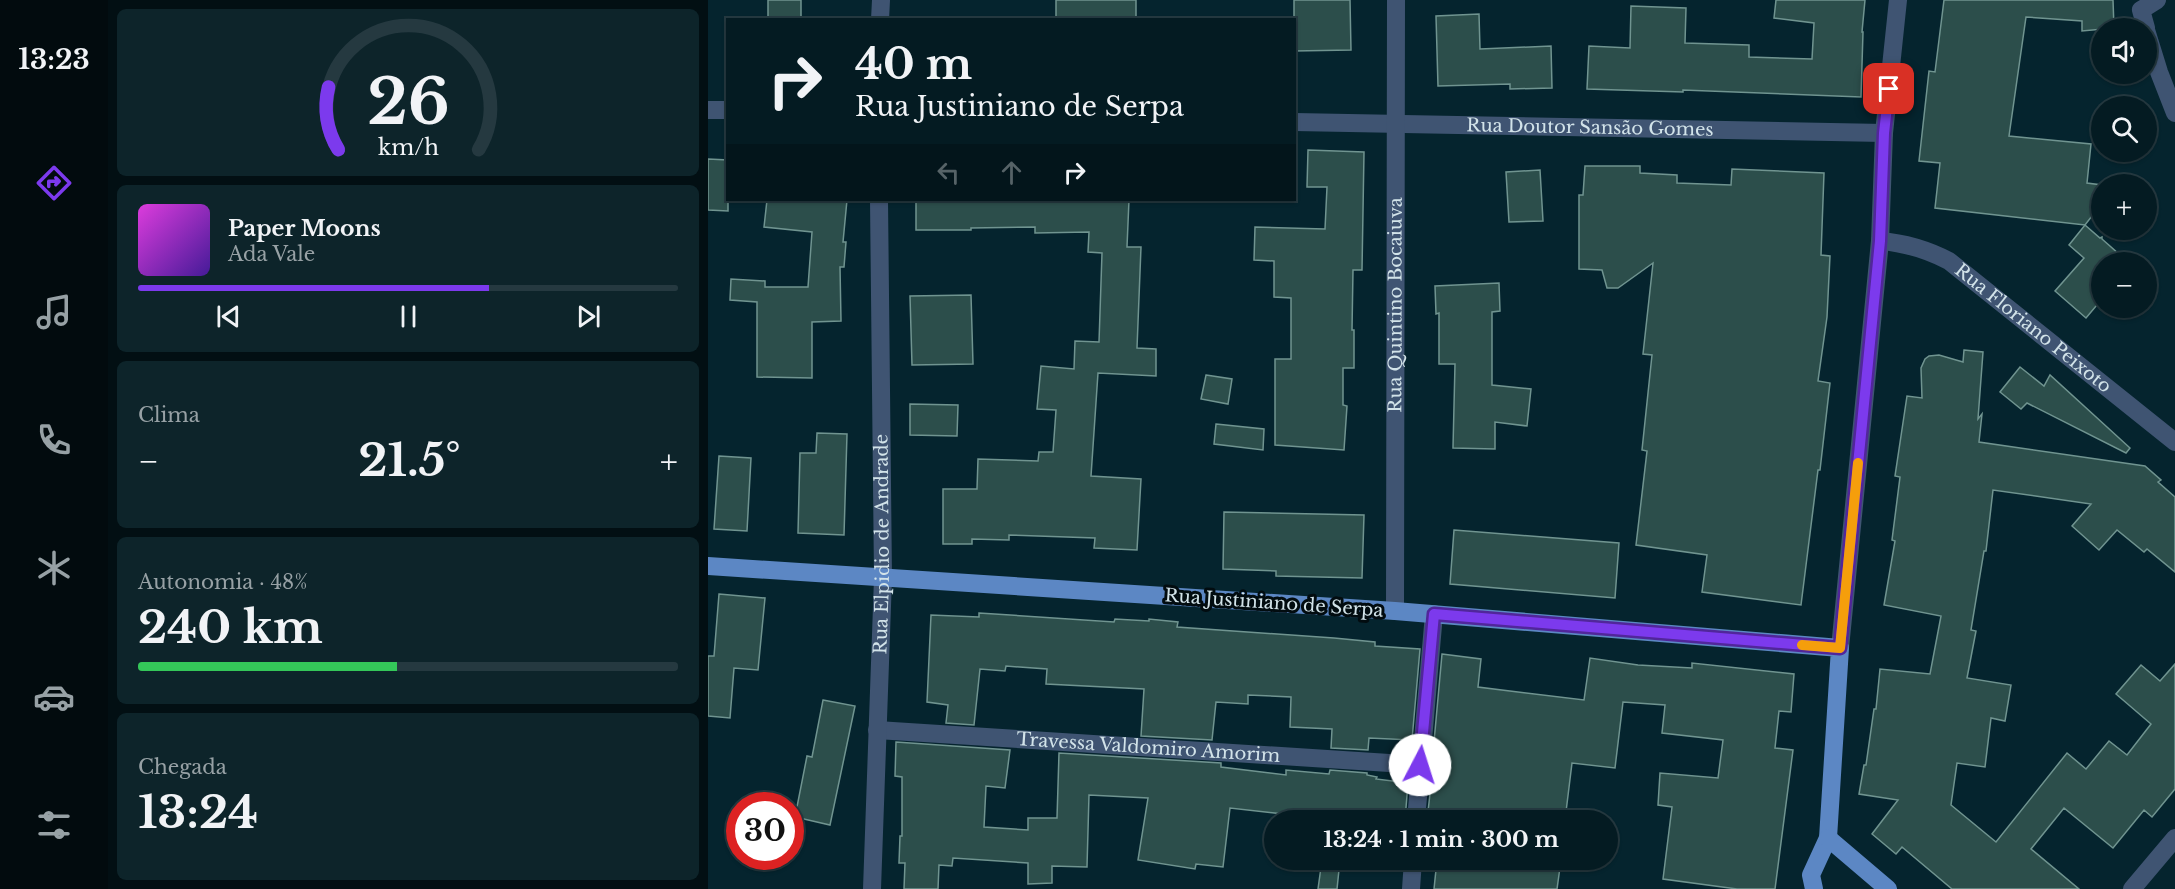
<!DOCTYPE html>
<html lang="pt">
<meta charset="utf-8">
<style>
body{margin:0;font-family:"Libre Baskerville",serif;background:#0d242a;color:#f1f3f6;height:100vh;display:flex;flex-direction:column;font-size:22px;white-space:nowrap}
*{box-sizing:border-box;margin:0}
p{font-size:20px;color:#97a1a5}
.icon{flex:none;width:33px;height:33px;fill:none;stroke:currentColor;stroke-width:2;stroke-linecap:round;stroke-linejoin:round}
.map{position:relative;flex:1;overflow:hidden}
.sheet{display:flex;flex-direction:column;gap:9px;padding:9px;background:#020f13;width:600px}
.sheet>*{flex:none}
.banner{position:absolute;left:18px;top:18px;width:570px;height:183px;border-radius:0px;box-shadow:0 2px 4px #0004,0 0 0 2px #253940;background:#041b22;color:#f1f3f6;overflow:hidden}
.fabs{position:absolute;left:1383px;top:18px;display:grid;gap:12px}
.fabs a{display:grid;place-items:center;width:66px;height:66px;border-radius:50%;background:#041b22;box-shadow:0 2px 4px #0004,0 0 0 2px #253940;font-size:30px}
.speed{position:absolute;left:18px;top:792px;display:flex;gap:12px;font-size:30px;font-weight:700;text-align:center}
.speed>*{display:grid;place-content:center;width:78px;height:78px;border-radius:50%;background:#041b22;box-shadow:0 2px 4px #0004,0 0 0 2px #253940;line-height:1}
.speed .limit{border:9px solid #d22;background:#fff;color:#111}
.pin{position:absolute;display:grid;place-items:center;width:51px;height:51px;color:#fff;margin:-26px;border-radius:12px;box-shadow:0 3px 9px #0006}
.me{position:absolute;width:66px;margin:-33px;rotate:5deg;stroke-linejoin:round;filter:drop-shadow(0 0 4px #0008)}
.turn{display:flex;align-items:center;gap:21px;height:126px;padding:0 30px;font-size:27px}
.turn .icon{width:78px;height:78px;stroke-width:2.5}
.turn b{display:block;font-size:42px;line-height:51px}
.lanes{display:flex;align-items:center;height:57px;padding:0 30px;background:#0003;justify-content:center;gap:30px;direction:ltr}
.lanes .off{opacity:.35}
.big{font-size:45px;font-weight:700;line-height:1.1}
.sheet .card{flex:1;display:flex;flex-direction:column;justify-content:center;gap:9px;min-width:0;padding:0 21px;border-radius:9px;background:#0d242a}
.sheet .dial{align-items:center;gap:0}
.dial svg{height:156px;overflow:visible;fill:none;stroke:#253940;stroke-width:7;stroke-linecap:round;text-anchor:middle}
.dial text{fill:#f1f3f6;stroke:none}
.song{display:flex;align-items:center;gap:18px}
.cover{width:72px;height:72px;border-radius:9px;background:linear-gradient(135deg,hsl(300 70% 55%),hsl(260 70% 35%))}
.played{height:6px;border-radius:3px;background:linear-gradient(90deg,#7c3aed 65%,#253940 65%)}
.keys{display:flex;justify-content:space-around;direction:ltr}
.heat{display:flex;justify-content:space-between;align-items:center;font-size:33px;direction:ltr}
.charge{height:9px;border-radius:4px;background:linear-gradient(90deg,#34c759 48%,#253940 0)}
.trip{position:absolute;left:556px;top:810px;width:354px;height:60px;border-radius:30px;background:#041b22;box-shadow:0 2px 4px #0004,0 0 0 2px #253940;font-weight:700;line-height:60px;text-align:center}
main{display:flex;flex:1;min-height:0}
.dock{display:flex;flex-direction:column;width:108px;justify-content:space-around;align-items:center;background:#020b0e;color:#97a1a5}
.dock .icon{width:42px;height:42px}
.dock .selected{color:#7c3aed}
.dock b{font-size:27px;color:#f1f3f6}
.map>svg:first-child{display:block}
</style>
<main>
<nav class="dock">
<b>13:23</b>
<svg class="icon selected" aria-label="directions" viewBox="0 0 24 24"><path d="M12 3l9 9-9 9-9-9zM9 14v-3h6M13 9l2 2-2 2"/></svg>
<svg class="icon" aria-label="music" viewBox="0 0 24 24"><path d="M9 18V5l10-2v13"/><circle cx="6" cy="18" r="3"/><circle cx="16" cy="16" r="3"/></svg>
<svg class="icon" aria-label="phone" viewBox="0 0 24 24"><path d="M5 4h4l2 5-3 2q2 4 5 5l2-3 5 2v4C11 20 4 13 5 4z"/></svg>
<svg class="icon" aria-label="climate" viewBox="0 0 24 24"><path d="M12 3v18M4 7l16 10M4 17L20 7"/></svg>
<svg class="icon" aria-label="car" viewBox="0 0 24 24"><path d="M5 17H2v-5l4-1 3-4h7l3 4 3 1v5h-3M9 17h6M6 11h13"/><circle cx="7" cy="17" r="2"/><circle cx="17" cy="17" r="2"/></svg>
<svg class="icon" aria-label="filters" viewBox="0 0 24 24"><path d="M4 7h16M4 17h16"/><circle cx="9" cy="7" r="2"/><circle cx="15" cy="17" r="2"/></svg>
</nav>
<section class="sheet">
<div class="card dial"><svg viewBox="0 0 100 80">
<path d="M14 69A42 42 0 1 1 86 69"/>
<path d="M14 69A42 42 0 0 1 9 37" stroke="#7c3aed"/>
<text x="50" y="56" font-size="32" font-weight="700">26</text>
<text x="50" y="72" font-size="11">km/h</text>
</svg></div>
<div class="card">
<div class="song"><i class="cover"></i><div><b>Paper Moons</b><p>Ada Vale</p></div></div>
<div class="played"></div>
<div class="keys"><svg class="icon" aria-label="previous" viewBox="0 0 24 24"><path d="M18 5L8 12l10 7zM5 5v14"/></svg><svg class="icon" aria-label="pause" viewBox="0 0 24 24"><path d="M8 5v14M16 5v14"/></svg><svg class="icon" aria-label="next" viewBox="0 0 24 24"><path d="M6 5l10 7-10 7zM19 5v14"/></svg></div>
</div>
<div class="card"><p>Clima</p>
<div class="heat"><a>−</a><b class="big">21.5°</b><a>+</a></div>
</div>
<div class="card"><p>Autonomia · 48%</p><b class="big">240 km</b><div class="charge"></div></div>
<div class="card"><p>Chegada</p><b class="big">13:24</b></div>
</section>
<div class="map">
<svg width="1467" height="889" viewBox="0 0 1467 889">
<rect width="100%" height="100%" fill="#05242e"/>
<g fill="#2c4e4b" stroke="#709490" stroke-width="1.5">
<rect x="60" y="0" width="33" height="20"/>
<rect x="348" y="0" width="80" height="20"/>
<polygon points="586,0 642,0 643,50 586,51"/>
<polygon points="1068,0 1157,0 1154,32 1155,32 1153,97 975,90 975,92 879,89 881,46 922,48 923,6 978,8 977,43 1041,45 1041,57 1104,59 1106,23 1066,18"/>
<polygon points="1236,0 1405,0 1406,28 1374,31 1374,21 1318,17 1301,136 1383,144 1379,183 1394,185 1394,203 1377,225 1227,208 1232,163 1211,161 1221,71 1227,72"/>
<polygon points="771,14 772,49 843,46 844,88 802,89 802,84 730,86 728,16"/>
<polygon points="600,150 656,152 654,270 645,270 644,330 646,330 646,368 635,368 635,405 639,406 636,450 567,445 567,359 583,359 583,298 566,297 566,261 546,260 547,227 617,229 619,187 599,187"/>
<polygon points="0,159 20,160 20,211 0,210"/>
<polygon points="877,166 932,166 932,173 969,175 969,183 1023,185 1024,169 1116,173 1113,255 1122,256 1119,317 1110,381 1122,383 1112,470 1110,470 1093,605 994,592 999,555 928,545 939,451 934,450 944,355 935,354 945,263 910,288 899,288 894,270 871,269 871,195 875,195"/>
<polygon points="832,170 835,221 801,222 798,172"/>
<polygon points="59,200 139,200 135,242 138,242 136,267 132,267 133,321 104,322 104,378 49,377 49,302 22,300 23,279 57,281 57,287 100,287 104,232 56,227"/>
<polygon points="208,200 421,200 419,247 433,247 429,348 448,349 448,376 390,373 383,476 433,479 429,550 386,548 387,538 301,535 301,540 264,539 264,544 235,544 235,489 269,489 270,459 330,461 331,452 345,452 348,410 329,409 333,366 366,369 367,341 391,342 394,253 380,252 381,232 327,233 327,227 263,228 263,230 208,230"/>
<polygon points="1377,225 1392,238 1394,237 1394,239 1420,262 1394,262 1394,299 1378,318 1347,291 1376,258 1361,245"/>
<polygon points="791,283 792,311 784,312 784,385 823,389 819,426 787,422 787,449 745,448 747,364 731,364 731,313 728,314 727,286"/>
<polygon points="263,295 265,364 204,365 202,296"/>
<polygon points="1256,350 1275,352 1270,419 1274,414 1271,442 1437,466 1453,480 1450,482 1467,497 1467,572 1439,549 1436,552 1409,530 1391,550 1364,526 1383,504 1285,490 1278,551 1276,551 1263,630 1268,631 1259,678 1303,685 1297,721 1283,718 1277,767 1249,763 1243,805 1288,842 1359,753 1378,769 1401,741 1419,755 1443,724 1408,694 1433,665 1452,681 1467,664 1467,789 1444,817 1436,810 1405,848 1356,808 1323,849 1371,889 1244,889 1194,847 1188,854 1164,834 1190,800 1151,794 1156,765 1158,765 1166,709 1168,709 1172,669 1222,674 1233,616 1176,605 1187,541 1184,540 1192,477 1187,476 1199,396 1214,398 1213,368 1217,359 1221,356 1231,355 1255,362"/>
<polygon points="1312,367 1336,386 1342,375 1422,448 1418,453 1319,403 1313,409 1292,392"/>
<polygon points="498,375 524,379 520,404 493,399"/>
<polygon points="202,404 250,405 249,436 202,435"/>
<polygon points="508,424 556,429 555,450 506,444"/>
<polygon points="109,433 139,434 136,535 90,533 92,453 108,453"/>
<polygon points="11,456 43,458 39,531 6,529"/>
<polygon points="516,512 656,515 654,578 568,576 568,571 515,569"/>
<polygon points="746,530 911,543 907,598 742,584"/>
<polygon points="11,594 57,598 50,670 26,668 22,718 0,716 0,656 6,656"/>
<polygon points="271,613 406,622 407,619 441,621 441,619 470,622 469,627 626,638 667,642 667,646 712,649 704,740 661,738 660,750 623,748 624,729 582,727 583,697 540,695 540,704 508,702 504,740 433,736 436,689 338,684 339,669 298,666 297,671 272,669 266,725 238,723 240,705 219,702 223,615 271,617"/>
<polygon points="734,654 773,659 770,687 876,700 882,658 930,665 984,668 984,663 1086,674 1083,712 1071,711 1067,748 1085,750 1067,889 1029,889 955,879 964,807 950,805 952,773 1010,778 1015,740 954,733 957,705 915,702 907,768 864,763 857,820 719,820 728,742 726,742"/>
<polygon points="115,700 147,706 122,825 87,817 99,756 104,757"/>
<polygon points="188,742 302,750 297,788 278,786 276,827 320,830 320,818 349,818 351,753 513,763 513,767 578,775 578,770 621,774 622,770 659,773 659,775 669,777 668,779 700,783 697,820 574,820 575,814 522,808 515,867 488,864 487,869 430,860 440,798 381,795 379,867 344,866 344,883 320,884 320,863 245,858 244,866 231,865 230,889 196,889 197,863 191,863 192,836 194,836 194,777 187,776"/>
<polygon points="614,860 632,860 629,889 610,889"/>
<polygon points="729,860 853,860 849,889 726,889"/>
</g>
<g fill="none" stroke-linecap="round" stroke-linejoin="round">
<g stroke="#3f5472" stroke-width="18">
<polyline points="172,20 173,0"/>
<polyline points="1438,28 1433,10 1449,0"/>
<polyline points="1438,30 1451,72 1467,113"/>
<polyline points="0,110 20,110"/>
<path id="s1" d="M586,122L1176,133"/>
<path id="s2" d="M1172,241C1198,243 1218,249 1241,261L1467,442"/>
<path id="s3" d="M687,611L688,0"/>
<polyline points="1132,648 1172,241 1176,133 1190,0"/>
<path id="s4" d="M169,730L712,765"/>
<polyline points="708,820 726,614"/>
<path id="s5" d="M164,889L175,578L171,200"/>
<polyline points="703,889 705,860"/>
<polyline points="1424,889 1467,838"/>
</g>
<g stroke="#5c87c4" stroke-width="18">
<polyline points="0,566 687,611 1132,648 1120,838 1103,875 1106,889"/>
<polyline points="1120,838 1180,889"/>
</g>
</g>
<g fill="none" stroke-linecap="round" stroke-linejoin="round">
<g stroke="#51269a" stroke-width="15">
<polyline id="route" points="712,765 726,614 1132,648 1172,241 1176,133 1181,89"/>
</g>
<use href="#route" stroke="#7c3aed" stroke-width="10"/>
<polyline stroke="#f59e0b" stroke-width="10" points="1094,645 1132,648 1150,463"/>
</g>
<g text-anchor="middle" stroke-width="6" stroke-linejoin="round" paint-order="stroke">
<g font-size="18" fill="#d2e3e9" stroke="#020c10">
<text dy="6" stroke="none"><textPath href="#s1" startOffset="296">Rua Doutor Sansão Gomes</textPath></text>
<text dy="6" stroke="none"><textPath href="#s3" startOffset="306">Rua Quintino Bocaiuva</textPath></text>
<text dy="6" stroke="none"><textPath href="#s2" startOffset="180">Rua Floriano Peixoto</textPath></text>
<text dy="6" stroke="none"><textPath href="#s5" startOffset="345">Rua Elpidio de Andrade</textPath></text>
<text transform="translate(566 603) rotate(4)" y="6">Rua Justiniano de Serpa</text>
<text dy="6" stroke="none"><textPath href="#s4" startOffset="272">Travessa Valdomiro Amorim</textPath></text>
</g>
</g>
</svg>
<div class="fabs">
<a><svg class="icon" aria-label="sound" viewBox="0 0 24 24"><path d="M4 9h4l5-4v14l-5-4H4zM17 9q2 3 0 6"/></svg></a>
<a><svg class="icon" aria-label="search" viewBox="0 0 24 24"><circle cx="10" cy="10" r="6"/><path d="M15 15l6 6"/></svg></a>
<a>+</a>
<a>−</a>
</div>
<div class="speed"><div class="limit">30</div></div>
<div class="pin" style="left:1181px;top:89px;background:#d93025"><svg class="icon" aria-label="arrive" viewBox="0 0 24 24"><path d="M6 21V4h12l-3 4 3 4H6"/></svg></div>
<svg class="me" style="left:712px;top:765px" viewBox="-20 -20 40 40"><circle r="19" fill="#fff"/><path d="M0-13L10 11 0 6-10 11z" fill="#7c3aed"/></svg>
<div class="trip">13:24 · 1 min · 300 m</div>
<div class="banner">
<div class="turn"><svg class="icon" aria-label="right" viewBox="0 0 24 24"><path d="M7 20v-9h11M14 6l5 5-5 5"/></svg><div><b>40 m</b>Rua Justiniano de Serpa</div></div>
<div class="lanes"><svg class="icon off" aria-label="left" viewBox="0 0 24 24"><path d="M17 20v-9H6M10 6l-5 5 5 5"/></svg><svg class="icon off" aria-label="ahead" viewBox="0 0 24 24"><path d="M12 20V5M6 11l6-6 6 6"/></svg><svg class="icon" aria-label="right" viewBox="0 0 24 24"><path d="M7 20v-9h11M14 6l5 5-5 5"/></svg></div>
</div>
</div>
</main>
